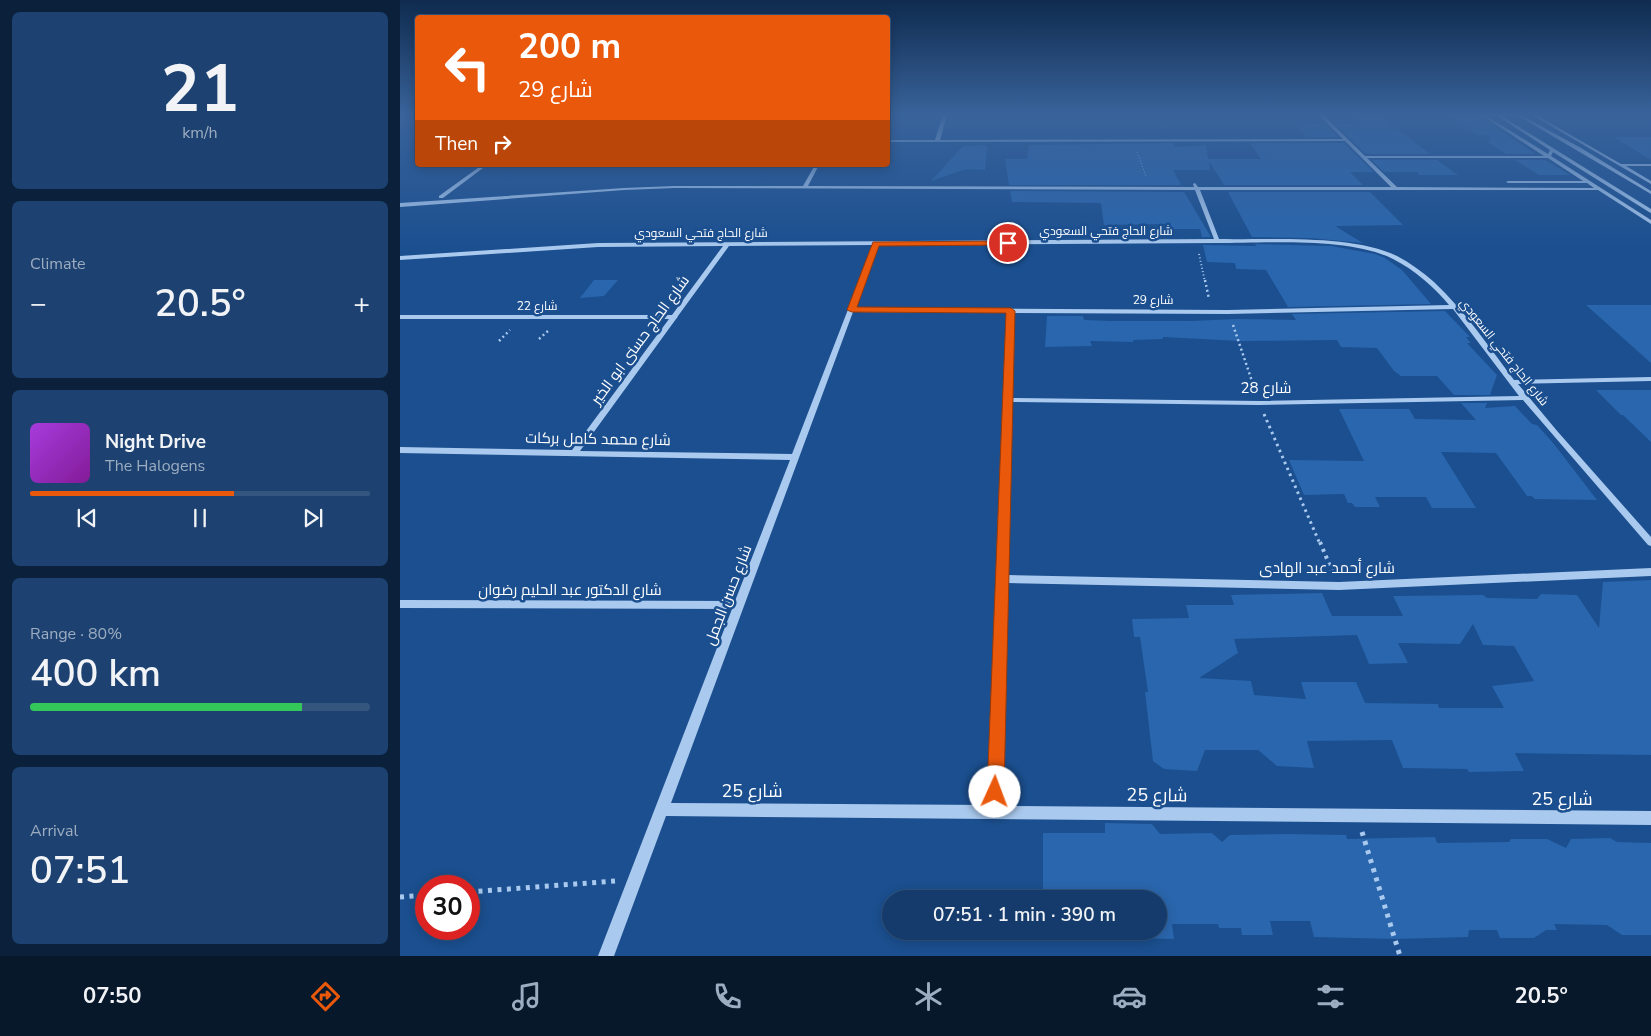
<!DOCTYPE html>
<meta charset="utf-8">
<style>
body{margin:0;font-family:"Nunito Sans",Cairo,sans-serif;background:#1d4271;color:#f1f3f6;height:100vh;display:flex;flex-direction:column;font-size:19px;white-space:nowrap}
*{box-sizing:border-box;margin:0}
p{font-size:16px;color:#9dadc1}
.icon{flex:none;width:28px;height:28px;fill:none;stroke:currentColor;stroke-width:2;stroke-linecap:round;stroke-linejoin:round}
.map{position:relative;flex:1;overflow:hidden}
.details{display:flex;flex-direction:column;gap:12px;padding:12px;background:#0b203b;width:400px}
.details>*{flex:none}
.hud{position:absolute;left:15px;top:15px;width:475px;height:152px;border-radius:5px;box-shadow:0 2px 12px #0003,0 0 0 1px #33557e;background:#ea580c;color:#fff;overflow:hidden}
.speed{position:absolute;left:15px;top:875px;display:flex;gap:10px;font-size:25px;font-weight:700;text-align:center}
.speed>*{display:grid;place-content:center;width:65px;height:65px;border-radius:50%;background:#143b6b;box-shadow:0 2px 12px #0003,0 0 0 1px #33557e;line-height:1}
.speed .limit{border:8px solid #d22;background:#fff;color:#111}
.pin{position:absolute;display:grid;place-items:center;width:42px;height:42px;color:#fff;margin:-21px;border:2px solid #fff;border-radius:50%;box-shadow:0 1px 5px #0007}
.me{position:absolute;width:55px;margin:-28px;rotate:2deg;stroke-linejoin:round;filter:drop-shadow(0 0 4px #0008)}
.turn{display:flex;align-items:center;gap:18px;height:105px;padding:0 20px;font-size:22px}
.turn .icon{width:65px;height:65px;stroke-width:2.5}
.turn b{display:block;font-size:35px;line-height:42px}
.then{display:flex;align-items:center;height:48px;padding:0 20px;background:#0003;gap:10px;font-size:19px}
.big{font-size:38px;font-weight:600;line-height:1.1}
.details .tile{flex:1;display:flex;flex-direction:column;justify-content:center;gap:8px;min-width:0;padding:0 18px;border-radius:8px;background:#1d4271}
.details .dial{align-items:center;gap:0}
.dial b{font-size:65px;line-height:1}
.song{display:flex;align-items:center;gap:15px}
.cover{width:60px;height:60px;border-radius:8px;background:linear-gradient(135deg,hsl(280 70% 55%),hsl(290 70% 35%))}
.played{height:5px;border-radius:2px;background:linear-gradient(90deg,#ea580c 60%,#33557e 60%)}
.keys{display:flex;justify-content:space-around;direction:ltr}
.heat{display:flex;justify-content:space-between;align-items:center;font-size:28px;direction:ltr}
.charge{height:8px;border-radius:4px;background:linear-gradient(90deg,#34c759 80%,#33557e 0)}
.trip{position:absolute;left:482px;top:890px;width:285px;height:50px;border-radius:25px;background:#143b6b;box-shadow:0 2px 12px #0003,0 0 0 1px #33557e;font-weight:600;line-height:50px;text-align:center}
.tab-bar{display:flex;height:80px;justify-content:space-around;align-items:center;background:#08182b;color:#9dadc1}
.tab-bar .icon{width:35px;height:35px}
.tab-bar .selected{color:#ea580c}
.tab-bar b{font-size:22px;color:#f1f3f6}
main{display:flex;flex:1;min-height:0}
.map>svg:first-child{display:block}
</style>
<main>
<section class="details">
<div class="tile dial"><b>21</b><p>km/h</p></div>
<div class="tile"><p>Climate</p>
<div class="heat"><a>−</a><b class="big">20.5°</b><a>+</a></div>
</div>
<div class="tile">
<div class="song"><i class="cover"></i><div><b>Night Drive</b><p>The Halogens</p></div></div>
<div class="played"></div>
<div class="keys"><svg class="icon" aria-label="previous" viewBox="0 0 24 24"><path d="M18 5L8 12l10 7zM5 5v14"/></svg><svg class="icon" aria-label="pause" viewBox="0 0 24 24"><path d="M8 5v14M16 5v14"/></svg><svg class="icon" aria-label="next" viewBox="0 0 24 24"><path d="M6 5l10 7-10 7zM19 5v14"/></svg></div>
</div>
<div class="tile"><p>Range · 80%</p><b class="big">400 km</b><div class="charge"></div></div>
<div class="tile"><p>Arrival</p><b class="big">07:51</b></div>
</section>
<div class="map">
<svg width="1251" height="956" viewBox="0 0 1251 956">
<rect width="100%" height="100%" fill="#1b4f8f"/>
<g fill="#2a66ad" fill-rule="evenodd">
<polygon points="1047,115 1078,115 1136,154 1106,154 1088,142 1092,136 1078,135"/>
<polygon points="951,116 980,116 1030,154 966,154 935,124 959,124"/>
<polygon points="916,124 926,124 938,137 907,137 895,125"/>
<polygon points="1214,137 1251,137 1251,160"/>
<polygon points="773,143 774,147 806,145 808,159 861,159 850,143 944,143 974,172 950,172 963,185 824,185 809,161 810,170 773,170 781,185 609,185 605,159 627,159 629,145"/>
<polygon points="585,145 587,147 585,170 566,169 531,181 563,146"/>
<polygon points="972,160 1037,160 1058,175 1020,175 1017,172 984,172"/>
<polygon points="1115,160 1145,160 1170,175 1139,175"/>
<polygon points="610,191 784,192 811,237 802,237 800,229 768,229 766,224 704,225 701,203 612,202"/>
<polygon points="828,192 970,192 1003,225 935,226 963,243 910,238 852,237"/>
<polygon points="855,244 931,246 975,254 985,258 1002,270 1031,304 888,307 866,270 836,269 835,263 807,262 803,245 856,246"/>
<polygon points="194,280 218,280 204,296 180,298"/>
<polygon points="1186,305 1251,305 1251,363"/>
<polygon points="1045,311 1070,337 1066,337 1071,343 1067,343 1097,375 1090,395 1054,395 1037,376 1001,376 994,371 977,348 941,347 937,340 840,341 763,337 763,339 733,340 733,342 690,341 692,346 645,347 647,316 683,316 684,320 711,321 791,321 837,319 896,320 892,314"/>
<polygon points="1196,390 1251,390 1251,442 1223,415 1221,415"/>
<polygon points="1061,403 1087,403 1085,408 1115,406 1132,424 1137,425 1154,444 1197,500 1135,499 1132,496 1127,496 1096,453 1041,452 1076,508 1032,508 1026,497 975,497 980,507 955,507 952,503 948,503 944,494 904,495 889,460 964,461 939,409 1009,409 1015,419 1076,420"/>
<path d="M1251,580V755L1115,753L1124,771L1069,772L1067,769L1003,768L992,740L907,741L914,768L877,766L858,750H805L797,771L764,769L753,761L745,692H748L740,637H734L732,619L789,618L786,605H834L831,595L922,593L932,616H1003L993,596L1083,595L1087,598L1137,599L1141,594L1177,595L1199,628L1203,582ZM1073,624L1083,645L1114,646L1134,681L1092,686L1104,708H1039L1038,704L965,703L956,682H901L906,699L854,695L851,681L799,678L838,653L834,639L957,635L969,664L1008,663L998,643L1060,644Z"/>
<polygon points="705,823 752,824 760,834 812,833 822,842 830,835 887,834 946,835 947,839 1035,837 1037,843 1109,842 1111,839 1147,839 1166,848 1171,839 1210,838 1217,842 1251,843 1251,935 1222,935 1207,925 1154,924 1157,930 1146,930 1134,938 1100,938 1097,930 1069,930 1068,937 995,939 914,937 910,921 870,921 873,935 842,935 841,928 819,928 818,924 772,924 774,939 643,936 643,931 759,931 759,899 643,899 643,833 705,833"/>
</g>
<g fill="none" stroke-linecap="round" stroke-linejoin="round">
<g stroke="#a9c9ee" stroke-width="1" stroke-dasharray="1 2" stroke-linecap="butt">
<polyline points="757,115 764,129"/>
<polyline points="0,121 18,121"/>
<polyline points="737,152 746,176"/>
</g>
<polyline stroke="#a9c9ee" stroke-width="2" stroke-dasharray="1 2.5" stroke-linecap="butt" points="799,254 805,282"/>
<g stroke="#a9c9ee" stroke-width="2.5" stroke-dasharray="2 3" stroke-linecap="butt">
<polyline points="805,280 809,299"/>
<polyline points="833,325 855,390"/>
<polyline points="139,339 149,330"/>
<polyline points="99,341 110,330"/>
</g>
<polyline stroke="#a9c9ee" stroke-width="3" stroke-dasharray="2.5 4" stroke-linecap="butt" points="864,414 920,544"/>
<polyline stroke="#a9c9ee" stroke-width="4" stroke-dasharray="3 4.5" stroke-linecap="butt" points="920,542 932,571"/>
<g stroke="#a9c9ee" stroke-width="5" stroke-dasharray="4 5.5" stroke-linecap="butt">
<polyline points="962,832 1000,956"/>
<polyline points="69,892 215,881"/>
<polyline points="0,897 26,895"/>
</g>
<g fill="#a9c9ee" fill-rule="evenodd">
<path d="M543,115H547L540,140L943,139L919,115H923L965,156H1144L1081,115H1085L1148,154L1150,150L1096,115H1100L1251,209V213L1249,212L1153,152L1151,156L1251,220V224L1198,190H800L819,239C870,240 952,234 997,256C1010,263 1023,272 1034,282C1065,311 1089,347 1114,380L1251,377V381L1118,384L1158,432L1251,537V546L1248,545L1123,400L859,405L612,402L608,575L939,582L1251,568V576L939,590L607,583L602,806L1251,811V825L266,816L214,956H198L332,609L0,608V600L335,601L390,460L0,453V447L172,450L269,319H0V315H272L323,246L198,247L0,260V256L198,243L814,239L795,190L274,188L224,190L0,207V203L224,188L274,186H403L415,165H419L408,186L794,187L793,184L795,183L798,187H991L945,141L488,142V140H535ZM967,158H1148L1183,181H1108L1106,182L1108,183H1187L1194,188L997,187ZM817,243C866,243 950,237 993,259C1015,270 1034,287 1049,305L828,310L455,308L478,245ZM473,245L392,454L180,451L276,319L277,318L278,316L329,246ZM1053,309L1119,396L859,401L612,398L614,313L828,314ZM453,312L608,313L589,805L271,803Z"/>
<polygon points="1117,115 1121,115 1181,148 1251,191 1251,194"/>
<polygon points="1132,115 1136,115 1221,164 1251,164 1251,166 1226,166 1251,181 1251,184"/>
<polygon points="82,165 87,165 43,198 39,198 39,196"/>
</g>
</g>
<linearGradient id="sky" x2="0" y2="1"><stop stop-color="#0f2b4f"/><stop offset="0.46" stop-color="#39639b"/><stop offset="1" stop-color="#39639b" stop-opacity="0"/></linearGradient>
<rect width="1251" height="249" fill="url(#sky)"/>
<polygon fill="#ea580c" stroke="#983908" points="608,241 612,243 610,245 479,246 457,307 611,308 615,311 604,792 601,798 595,800 589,798 587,792 606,313 452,312 447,310 473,242"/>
<g text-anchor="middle" stroke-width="5" stroke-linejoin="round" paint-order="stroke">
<g font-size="12" fill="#fff" stroke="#1b4f8f">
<text x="706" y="235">شارع الحاج فتحي السعودي</text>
<text x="301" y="237">شارع الحاج فتحي السعودي</text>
<text x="753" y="304">شارع 29</text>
<text x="137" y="310">شارع 22</text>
<text transform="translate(1104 352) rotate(51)" y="4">شارع الحاج فتحي السعودي</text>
</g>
<g font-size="15" fill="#fff" stroke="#1b4f8f">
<text transform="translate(240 340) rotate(-54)" y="5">شارع الحاج حسنى ابو الخير</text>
<text x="866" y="393">شارع 28</text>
<text transform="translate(198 439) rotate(1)" y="5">شارع محمد كامل بركات</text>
<text x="927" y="573">شارع أحمد عبد الهادى</text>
<text x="170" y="595">شارع الدكتور عبد الحليم رضوان</text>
<text transform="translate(328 595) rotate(-69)" y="5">شارع حسن الجمل</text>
</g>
<g font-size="18" fill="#fff" stroke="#1b4f8f">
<text x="352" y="797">شارع 25</text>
<text transform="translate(757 795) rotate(1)" y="6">شارع 25</text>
<text x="1162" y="805">شارع 25</text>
</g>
</g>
</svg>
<div class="speed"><div class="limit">30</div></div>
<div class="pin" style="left:608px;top:243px;background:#d93025"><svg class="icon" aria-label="arrive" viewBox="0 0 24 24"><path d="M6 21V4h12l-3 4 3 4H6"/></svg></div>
<svg class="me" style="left:595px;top:792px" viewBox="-20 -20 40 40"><circle r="19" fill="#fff"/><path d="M0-13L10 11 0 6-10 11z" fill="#ea580c"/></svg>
<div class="trip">07:51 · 1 min · 390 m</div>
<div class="hud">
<div class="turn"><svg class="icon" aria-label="left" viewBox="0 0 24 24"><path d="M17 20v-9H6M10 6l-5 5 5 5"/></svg><div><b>200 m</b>شارع 29</div></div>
<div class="then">Then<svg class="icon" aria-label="right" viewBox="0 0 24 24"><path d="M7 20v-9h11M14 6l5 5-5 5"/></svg></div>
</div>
</div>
</main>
<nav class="tab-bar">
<b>07:50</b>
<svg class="icon selected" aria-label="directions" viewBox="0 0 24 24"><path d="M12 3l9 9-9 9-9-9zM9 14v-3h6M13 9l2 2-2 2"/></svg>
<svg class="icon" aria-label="music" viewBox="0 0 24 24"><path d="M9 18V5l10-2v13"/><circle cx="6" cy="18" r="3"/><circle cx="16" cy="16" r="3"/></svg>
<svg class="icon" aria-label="phone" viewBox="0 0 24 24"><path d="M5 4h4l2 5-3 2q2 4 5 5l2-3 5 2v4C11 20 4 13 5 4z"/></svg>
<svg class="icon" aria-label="climate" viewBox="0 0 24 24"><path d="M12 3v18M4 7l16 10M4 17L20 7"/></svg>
<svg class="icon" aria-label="car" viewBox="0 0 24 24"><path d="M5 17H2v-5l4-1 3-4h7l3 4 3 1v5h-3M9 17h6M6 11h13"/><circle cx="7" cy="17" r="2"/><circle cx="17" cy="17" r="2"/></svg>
<svg class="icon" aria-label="filters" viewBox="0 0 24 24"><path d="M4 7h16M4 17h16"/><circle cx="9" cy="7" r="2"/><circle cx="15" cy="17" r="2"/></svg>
<b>20.5°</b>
</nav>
